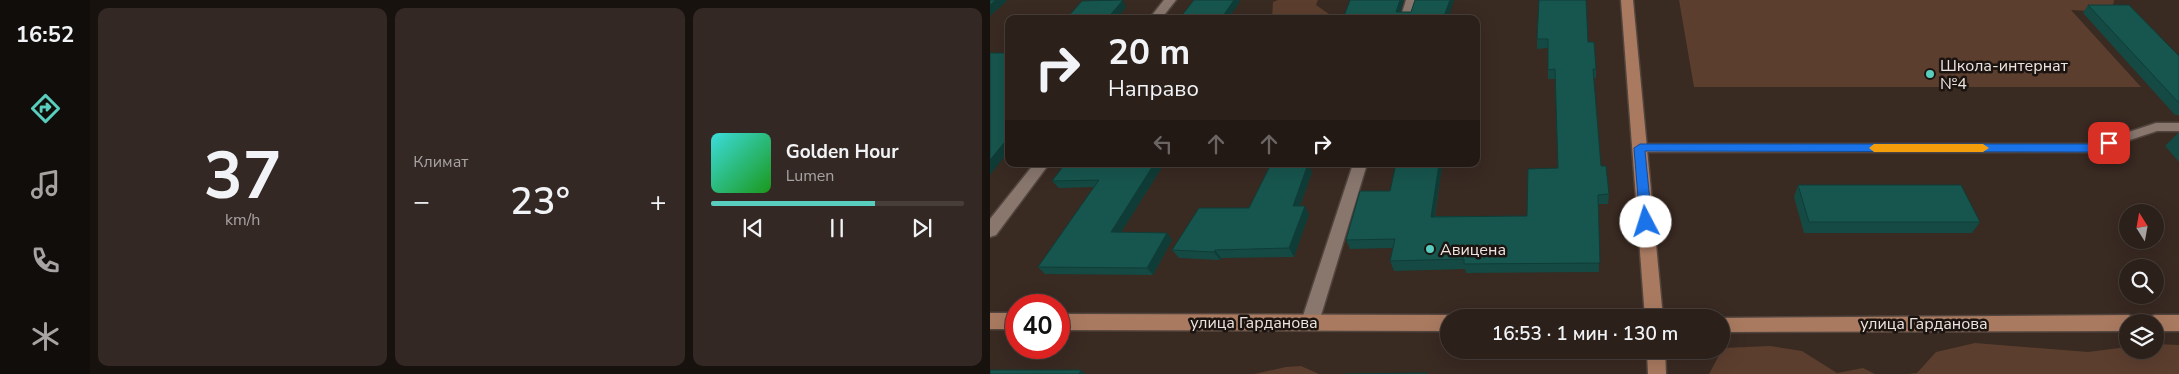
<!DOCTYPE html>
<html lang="ru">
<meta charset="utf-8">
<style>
body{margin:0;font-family:"Nunito Sans",sans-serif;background:#332823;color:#f1f3f6;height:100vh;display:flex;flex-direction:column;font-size:19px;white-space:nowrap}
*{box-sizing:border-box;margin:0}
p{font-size:16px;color:#a6a3a2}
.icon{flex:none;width:28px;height:28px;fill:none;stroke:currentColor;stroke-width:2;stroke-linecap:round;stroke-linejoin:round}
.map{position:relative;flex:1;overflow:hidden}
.side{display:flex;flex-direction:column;gap:8px;padding:8px;background:#18120e;width:900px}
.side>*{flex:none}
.banner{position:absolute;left:15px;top:15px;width:475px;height:152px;border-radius:10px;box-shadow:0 5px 20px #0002,0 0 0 1px #473e39;background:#2b201a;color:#f1f3f6;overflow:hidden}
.needle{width:32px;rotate:349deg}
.tools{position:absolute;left:1129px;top:204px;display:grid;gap:10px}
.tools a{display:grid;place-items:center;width:45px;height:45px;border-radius:50%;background:#2b201a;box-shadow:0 5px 20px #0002,0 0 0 1px #473e39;font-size:25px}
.speed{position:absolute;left:15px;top:294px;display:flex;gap:10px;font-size:25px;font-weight:700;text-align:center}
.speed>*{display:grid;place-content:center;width:65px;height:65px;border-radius:50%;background:#2b201a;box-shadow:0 5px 20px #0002,0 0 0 1px #473e39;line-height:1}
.speed .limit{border:8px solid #d22;background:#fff;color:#111}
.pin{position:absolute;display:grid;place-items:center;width:42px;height:42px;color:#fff;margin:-21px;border-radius:10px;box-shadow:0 2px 8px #0006}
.me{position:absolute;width:55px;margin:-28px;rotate:355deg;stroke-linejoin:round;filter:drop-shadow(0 0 4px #0008)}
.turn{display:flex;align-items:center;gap:18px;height:105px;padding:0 20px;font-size:22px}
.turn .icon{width:65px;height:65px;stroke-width:2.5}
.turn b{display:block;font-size:35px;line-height:42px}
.lanes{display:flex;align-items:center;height:48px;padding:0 20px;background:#0003;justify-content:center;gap:25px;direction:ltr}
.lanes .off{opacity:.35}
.big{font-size:38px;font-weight:600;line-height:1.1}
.side .tile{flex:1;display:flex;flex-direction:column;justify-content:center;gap:8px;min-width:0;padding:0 18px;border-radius:10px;background:#332823}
.side .dial{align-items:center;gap:0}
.dial b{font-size:65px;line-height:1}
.song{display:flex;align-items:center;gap:15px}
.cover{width:60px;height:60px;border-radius:8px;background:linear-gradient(135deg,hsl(180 70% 55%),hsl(120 70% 35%))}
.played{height:5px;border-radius:2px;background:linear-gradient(90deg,#59cebe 65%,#473e39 65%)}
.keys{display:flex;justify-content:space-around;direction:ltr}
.heat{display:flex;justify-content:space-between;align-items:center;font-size:28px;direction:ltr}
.side .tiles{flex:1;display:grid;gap:8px;grid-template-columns:repeat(3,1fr)}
.trip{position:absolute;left:450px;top:309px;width:290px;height:50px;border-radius:25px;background:#2b201a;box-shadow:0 5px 20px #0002,0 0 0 1px #473e39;font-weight:600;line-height:50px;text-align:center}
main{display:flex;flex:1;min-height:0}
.menu{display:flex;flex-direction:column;width:90px;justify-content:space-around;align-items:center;background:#110d0a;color:#a6a3a2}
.menu .icon{width:35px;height:35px}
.menu .selected{color:#59cebe}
.menu b{font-size:22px;color:#f1f3f6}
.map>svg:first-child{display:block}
</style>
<main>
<nav class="menu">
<b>16:52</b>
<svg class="icon selected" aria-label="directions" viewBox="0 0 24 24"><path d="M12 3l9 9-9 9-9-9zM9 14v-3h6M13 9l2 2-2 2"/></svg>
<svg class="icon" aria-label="music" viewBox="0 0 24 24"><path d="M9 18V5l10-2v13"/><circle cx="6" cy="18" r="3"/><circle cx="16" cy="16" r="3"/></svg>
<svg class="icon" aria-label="phone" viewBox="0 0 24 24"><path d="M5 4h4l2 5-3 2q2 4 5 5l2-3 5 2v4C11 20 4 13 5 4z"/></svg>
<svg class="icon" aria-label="climate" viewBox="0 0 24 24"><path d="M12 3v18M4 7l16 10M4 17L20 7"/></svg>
</nav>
<section class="side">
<div class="tiles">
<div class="tile dial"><b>37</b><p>km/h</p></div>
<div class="tile"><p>Климат</p>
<div class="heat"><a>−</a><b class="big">23°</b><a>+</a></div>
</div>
<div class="tile">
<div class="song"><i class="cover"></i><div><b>Golden Hour</b><p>Lumen</p></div></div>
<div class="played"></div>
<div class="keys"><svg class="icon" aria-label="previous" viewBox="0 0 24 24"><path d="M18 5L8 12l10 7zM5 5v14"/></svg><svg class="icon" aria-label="pause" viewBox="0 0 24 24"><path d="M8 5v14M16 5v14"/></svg><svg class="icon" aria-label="next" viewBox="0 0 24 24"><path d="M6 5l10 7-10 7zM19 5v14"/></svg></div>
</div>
</div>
</section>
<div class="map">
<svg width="1189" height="374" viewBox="0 0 1189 374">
<rect width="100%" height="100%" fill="#392a22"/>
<g fill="#5c3e2e">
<polygon points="288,0 328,0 326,5 339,14 339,19 282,19 283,2"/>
<polygon points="689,0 1124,0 1123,6 1099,11 1081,10 1151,87 704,87"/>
<polygon points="985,343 1098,352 1137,347 1138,350 1165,350 1165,344 1189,345 1189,374 918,374 927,373 946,352"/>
<polygon points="780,346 812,351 847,373 873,368 885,374 719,374 733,348"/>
<polygon points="311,366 329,374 264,374 296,367"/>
</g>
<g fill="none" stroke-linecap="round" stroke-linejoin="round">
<g stroke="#52453e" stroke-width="3">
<polygon id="lane" points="1166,123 1189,123 1189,131 1167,131 1103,152 650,152 644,148 650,144 1103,144"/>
</g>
<g stroke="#52453e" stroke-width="3">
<g id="street">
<polygon points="174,0 186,0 171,19 159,19"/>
<polygon points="416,0 428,0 422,19 410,19"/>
<polygon points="44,164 59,164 6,235 0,237 0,219"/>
<polygon points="363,164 377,164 329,322 326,328 320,330 314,328 311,322"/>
</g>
</g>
<g stroke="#52453e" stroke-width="3">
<g id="secondary">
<polygon points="631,0 643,0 673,318 655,318"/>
<rect x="0" y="313" width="26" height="16"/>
<polygon points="69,314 459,315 465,318 459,318 459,331 69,330"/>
<polygon points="1138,315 1144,317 1147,322 1138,322 1138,331 731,332 731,318 727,318"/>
<polygon points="1165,315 1189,315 1189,331 1165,331 1165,322 1156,322 1159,317"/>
<polygon points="657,350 675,350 676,374 658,374"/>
</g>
</g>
<use href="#lane" fill="#89776e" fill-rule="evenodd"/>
<use href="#street" fill="#89776e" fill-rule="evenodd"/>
<use href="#secondary" fill="#a97a60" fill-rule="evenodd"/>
</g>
<g fill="#144a43">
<polygon points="549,0 598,42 606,69 606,78 603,78 611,166 619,194 618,204 608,204 609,272 476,273 475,269 404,271 400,261 403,248 360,249 356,240 400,191 406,164 452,164 452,166 445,216 537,216 568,168 565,79 558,79 558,48 547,49 547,39"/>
<polygon points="1098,5 1189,56 1189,115 1185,115 1093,13"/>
<polygon points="1189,132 1189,162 1175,146"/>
<polygon points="75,164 174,164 131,232 177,233 182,240 163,275 55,274 48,267 104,187 69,188 62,181"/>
<polygon points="322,172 310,206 319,214 304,257 231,258 230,260 189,258 182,250"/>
<polygon points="808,185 990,222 982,233 814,233 804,197"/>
</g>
<g fill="#103c37">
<polygon points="6,0 16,0 17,1 0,16 0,5"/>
<polygon points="133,0 136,7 127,19 117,19"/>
<polygon points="244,0 249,0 250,2 238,19 231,19"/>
<polygon points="410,0 414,0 409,19 406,12"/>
<polygon points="460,0 464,0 458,19 453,19"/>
<polygon points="19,137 19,151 0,175 0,160"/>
<polygon points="164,164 174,164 127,239 121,232"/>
<polygon points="318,164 322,172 307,214 303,206"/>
<polygon points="449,164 452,164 452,166 443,226 441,217"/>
<polygon points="315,206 319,214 304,257 299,248"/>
<polygon points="177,233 182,240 163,275 157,268"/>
<polygon points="225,250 231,258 230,260 224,252"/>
<polygon points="91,370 96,374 89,374"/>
</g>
<g fill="#17564e" stroke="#103c37">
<polygon points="0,0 6,0 0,5"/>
<polygon points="133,0 117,19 76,19 92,1"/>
<polygon points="204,0 244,0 231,19 189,19"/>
<polygon points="360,0 410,0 406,12 421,12 425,0 460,0 453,19 353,19"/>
<polygon points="549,0 596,0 598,42 604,42 606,69 603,69 611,166 616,166 619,194 608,195 610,263 474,264 474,259 400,261 405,239 356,240 370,191 400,191 406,164 449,164 441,217 537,216 538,169 568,168 565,69 558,70 558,39 547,39"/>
<polygon points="1098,5 1139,5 1189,56 1189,103"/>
<polygon points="0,53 19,53 19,137 0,160"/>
<polygon points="75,164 164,164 121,232 177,233 157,268 48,267 109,180 62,181"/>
<polygon points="281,164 318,164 303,206 315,206 299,248 225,250 224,252 182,250 209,208 259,208"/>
<polygon points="808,185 971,185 990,222 819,222"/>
<polygon points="0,370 91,370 89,374 0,374"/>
<polygon points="437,373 437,374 355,374"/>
</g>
<polygon fill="#1a73e8" stroke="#114b97" points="1119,139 1124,143 1122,146 1103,152 655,151 662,222 656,227 650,222 644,148 650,144 1102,144"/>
<polygon fill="#f59e0b" points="884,144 993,144 999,148 993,152 884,152 879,148"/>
<g fill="#59cebe" stroke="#1b1410" stroke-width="2">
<circle cx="940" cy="74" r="5"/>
<circle cx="440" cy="249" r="5"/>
</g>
<g text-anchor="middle" stroke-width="5" stroke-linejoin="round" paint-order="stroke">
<g font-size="16" fill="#efe5df" stroke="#1b1410" text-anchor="start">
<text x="950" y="71">Школа-интернат<tspan x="950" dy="18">№4</tspan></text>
<text x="450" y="255">Авицена</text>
</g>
<g font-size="16" fill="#efe5df" stroke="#1b1410">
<text x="264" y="328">улица Гарданова</text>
<text x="934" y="329">улица Гарданова</text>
</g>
</g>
</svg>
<div class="tools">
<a><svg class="needle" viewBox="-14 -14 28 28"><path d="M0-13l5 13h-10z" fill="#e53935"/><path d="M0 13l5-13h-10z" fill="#a6a3a2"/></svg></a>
<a><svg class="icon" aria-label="search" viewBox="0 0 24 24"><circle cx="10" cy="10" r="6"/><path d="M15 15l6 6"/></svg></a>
<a><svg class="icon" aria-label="layers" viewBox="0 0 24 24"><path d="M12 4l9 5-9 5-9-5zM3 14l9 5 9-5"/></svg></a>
</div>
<div class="speed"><div class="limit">40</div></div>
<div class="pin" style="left:1119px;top:143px;background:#d93025"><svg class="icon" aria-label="arrive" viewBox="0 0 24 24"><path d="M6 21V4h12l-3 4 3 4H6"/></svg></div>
<svg class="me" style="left:656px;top:222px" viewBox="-20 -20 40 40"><circle r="19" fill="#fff"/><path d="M0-13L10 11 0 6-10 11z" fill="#1a73e8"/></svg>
<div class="trip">16:53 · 1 мин · 130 m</div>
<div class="banner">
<div class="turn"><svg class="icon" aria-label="right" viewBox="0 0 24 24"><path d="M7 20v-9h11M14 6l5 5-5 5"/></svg><div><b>20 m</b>Направо</div></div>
<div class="lanes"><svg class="icon off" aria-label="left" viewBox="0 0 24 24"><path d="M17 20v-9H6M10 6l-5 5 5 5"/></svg><svg class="icon off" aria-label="ahead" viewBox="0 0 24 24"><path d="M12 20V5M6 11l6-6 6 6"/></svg><svg class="icon off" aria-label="ahead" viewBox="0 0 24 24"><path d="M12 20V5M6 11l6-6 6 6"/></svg><svg class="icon" aria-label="right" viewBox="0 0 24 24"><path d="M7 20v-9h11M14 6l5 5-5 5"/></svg></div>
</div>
</div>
</main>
